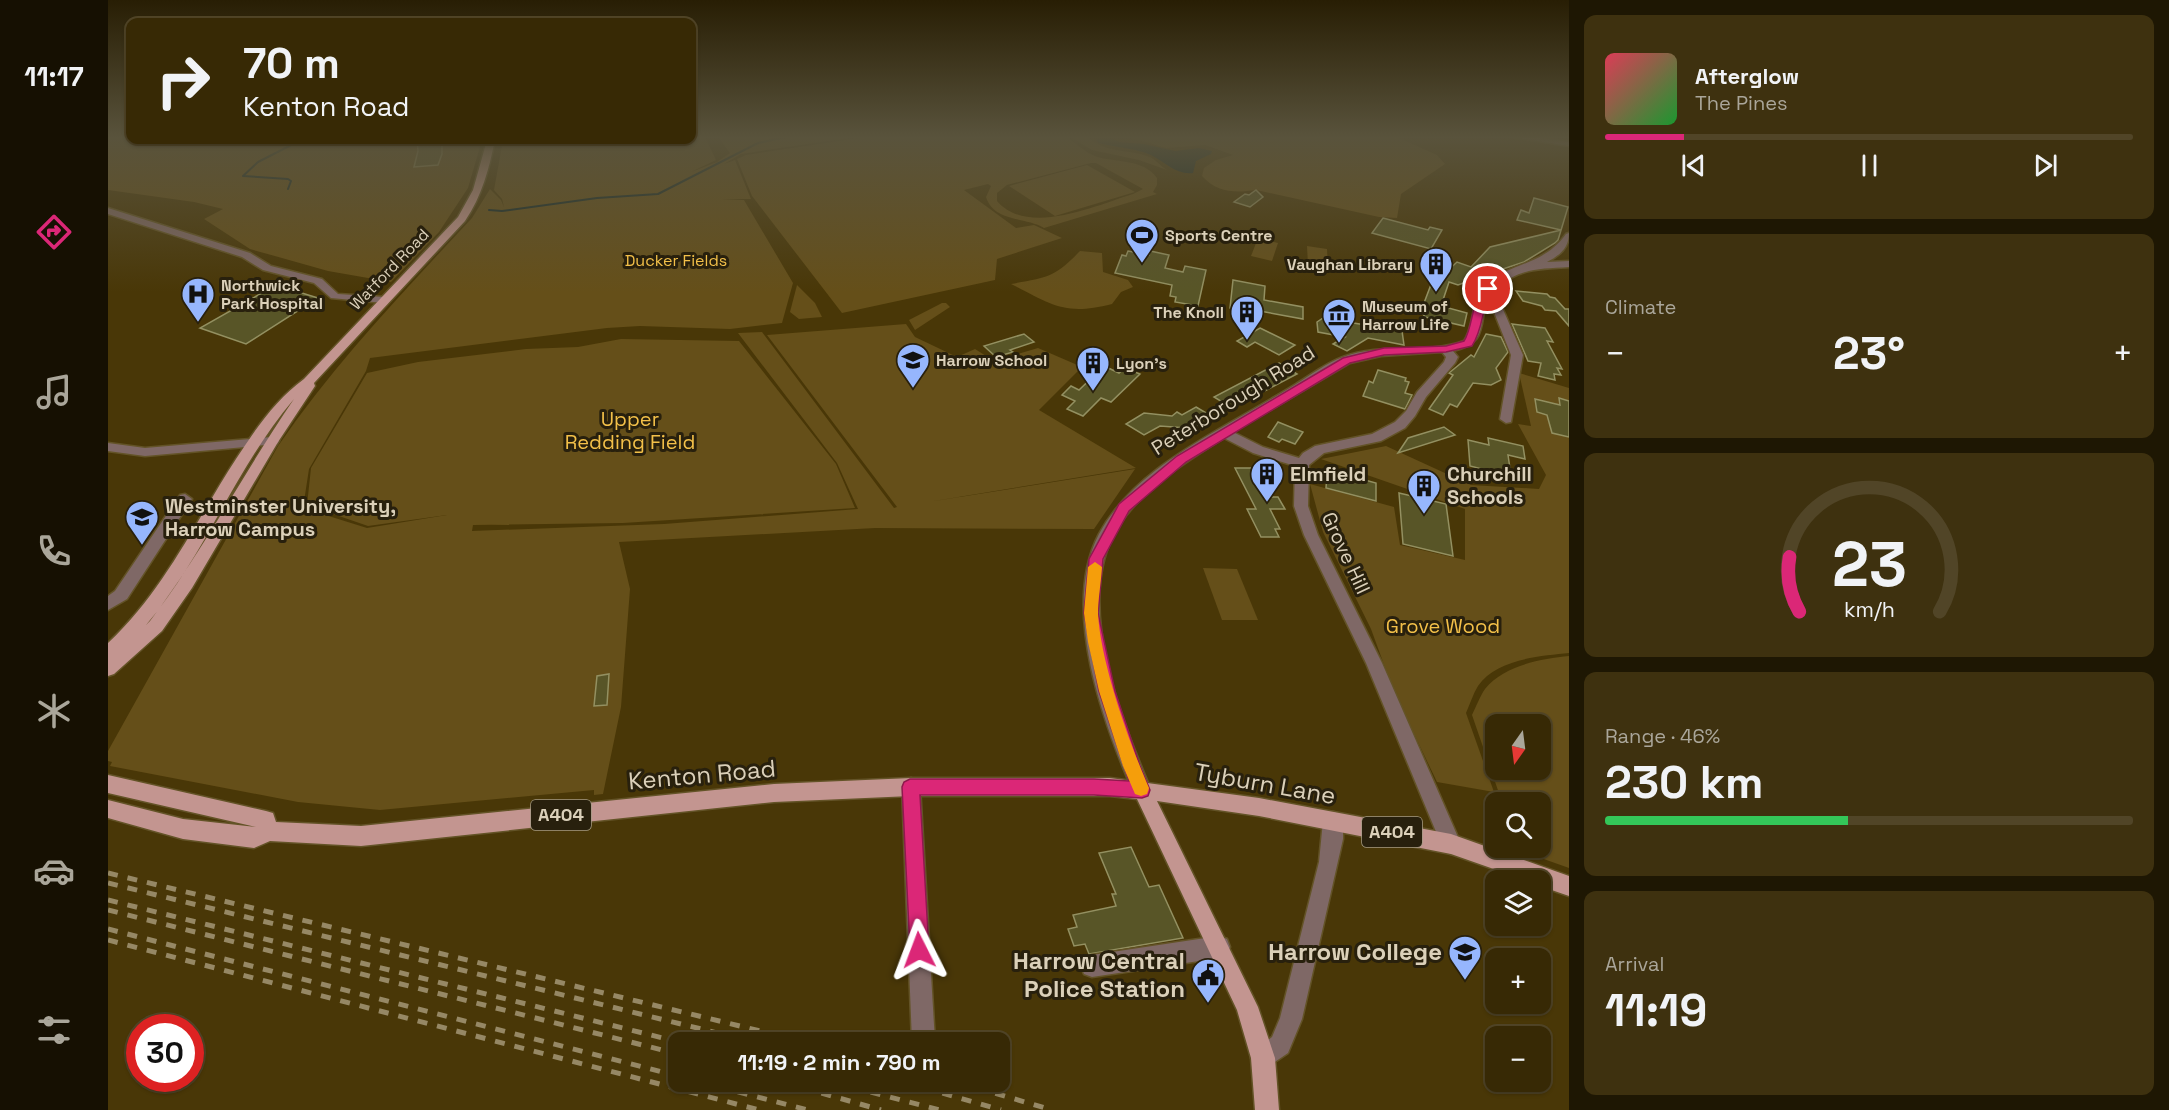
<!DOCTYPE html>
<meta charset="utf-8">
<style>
body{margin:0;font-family:"Space Grotesk",sans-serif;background:#3e310f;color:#f1f3f6;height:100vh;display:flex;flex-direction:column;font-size:22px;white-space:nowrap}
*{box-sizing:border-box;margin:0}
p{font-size:20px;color:#aaa69a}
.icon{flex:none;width:33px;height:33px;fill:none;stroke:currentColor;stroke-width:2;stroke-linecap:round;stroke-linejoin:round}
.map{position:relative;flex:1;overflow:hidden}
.sheet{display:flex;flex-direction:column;gap:15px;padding:15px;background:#1e1703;width:600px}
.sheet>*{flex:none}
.hud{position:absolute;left:18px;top:18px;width:570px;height:126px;border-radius:12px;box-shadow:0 2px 4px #0004,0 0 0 2px #514527;background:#372905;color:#f1f3f6;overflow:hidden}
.needle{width:39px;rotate:194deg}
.buttons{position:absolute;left:1377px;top:714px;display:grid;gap:12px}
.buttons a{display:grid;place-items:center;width:66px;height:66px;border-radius:12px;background:#372905;box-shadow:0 2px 4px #0004,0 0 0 2px #514527;font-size:30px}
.speed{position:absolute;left:18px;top:1014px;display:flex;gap:12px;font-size:30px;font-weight:700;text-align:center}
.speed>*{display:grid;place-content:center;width:78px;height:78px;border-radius:50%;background:#372905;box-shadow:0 2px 4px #0004,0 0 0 2px #514527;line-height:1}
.speed .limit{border:9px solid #d22;background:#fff;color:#111}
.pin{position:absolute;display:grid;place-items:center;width:51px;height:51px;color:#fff;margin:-26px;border:3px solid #fff;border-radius:50%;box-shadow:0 2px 6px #0007}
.me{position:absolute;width:66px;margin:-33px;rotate:357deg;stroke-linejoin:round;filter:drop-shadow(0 0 4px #0008)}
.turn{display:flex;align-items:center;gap:21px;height:126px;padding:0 18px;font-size:27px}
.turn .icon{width:78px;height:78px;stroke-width:2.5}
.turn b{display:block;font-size:42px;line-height:51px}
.big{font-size:45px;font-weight:600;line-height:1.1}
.sheet .widget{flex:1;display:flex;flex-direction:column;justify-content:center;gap:9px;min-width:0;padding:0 21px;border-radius:12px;background:#3e310f}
.sheet .dial{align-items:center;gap:0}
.dial svg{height:156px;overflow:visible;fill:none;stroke:#514527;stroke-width:7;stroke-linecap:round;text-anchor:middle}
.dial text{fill:#f1f3f6;stroke:none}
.song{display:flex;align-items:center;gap:18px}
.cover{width:72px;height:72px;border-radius:9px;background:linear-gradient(135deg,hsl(350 70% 55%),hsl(130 70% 35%))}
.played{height:6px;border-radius:3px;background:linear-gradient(90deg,#db2777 15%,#514527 15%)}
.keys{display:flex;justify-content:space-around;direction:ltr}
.heat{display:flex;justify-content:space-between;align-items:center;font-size:33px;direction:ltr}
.charge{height:9px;border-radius:4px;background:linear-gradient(90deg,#34c759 46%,#514527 0)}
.trip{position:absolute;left:560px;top:1032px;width:342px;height:60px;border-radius:12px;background:#372905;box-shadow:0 2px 4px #0004,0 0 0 2px #514527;font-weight:600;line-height:60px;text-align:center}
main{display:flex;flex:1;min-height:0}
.tab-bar{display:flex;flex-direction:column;width:108px;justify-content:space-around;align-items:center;background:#161002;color:#aaa69a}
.tab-bar .icon{width:42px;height:42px}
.tab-bar .selected{color:#db2777}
.tab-bar b{font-size:27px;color:#f1f3f6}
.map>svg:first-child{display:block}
</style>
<main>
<nav class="tab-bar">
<b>11:17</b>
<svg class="icon selected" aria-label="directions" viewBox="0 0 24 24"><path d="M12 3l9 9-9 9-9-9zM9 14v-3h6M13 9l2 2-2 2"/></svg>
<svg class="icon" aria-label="music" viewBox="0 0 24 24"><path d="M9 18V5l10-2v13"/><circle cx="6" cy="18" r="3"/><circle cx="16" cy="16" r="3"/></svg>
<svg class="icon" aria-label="phone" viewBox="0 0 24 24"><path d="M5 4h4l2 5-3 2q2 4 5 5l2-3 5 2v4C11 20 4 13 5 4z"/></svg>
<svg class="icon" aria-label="climate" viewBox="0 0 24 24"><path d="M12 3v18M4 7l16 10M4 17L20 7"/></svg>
<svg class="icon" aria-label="car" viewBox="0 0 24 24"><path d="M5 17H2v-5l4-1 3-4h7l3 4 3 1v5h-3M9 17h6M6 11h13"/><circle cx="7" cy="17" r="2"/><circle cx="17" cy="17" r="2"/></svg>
<svg class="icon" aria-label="filters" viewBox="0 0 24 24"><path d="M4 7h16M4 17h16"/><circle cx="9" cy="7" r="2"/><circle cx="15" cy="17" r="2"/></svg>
</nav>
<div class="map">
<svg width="1461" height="1110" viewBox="0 0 1461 1110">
<rect width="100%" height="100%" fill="#493707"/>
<g fill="#654f19" fill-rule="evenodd">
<polygon points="0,137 22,137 22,140 374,140 360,188 331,232 283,282 220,271 142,249 96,219 115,209 86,202 0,190"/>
<path d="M584,137H597L608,160L583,172L609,162L622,153L610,137H747L633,154L616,164L627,160L643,199H614L636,200L685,283L674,323L622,329L532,326L499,328L262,358L258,371L201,469L195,508L259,528L339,515L260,526L199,505L203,468L259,373L310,362L418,349L470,347L513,339L631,341L728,464L747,508L515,523L365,525L364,531L556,524L750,509L729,463L630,333L654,332L786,508L789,507L659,335L798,324L807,337L849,357L867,349L886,361L930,348L974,367L931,410L1028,468L820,502L1027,469L986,529L767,528L511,542L522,589L513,707L495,794L486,795V790L272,810L190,802L2,766L4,762L0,761V751L170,446C227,363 296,291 364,218L382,189L393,200L396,207L394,199L386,190L395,140H584Z"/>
<path d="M758,137H959C967,143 977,152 987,156C1006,163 1035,158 1049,178V185L1045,192L1049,194L936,228C917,217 886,222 878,197L883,186L880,184L856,190L908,228L926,225L954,238L889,259L887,280L734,313L644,196L629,159L638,155ZM983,163H988L1035,189L1025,194C989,205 920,237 889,201V193L899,185Z"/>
<path d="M962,137H980C997,153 1018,149 1039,156C1047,158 1052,166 1059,170L1031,160L984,150Z"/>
<path d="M1020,137H1289L1329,155L1337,164L1293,194L1289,218L1271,217L1148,190C1128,193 1109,193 1094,176L1096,168L1108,160L1125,155L1097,145L1058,148Z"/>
<polygon points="979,165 1027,192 947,216 901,186"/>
<polygon points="1150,238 1170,243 1164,261 1143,256"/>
<polygon points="1199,246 1219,249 1220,268 1200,265"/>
<path d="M972,251L994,253L995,272L1020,280L1025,287L1013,292L1004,304C957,316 944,305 903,284C939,277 945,279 972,251Z"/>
<polygon points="689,285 707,303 714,317 691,319 682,312"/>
<polygon points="834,303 838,303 842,307 807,330 801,320"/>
<path d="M1411,373L1461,388V401L1451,399L1452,405L1427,399L1429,412L1444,416V420L1440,419V422L1446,424L1461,436V653C1432,656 1388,659 1370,686C1365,694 1362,704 1358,713L1386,792L1329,782L1286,692L1263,629L1215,532L1202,484L1286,507L1292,545L1357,560V509L1213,459L1278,446L1363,485L1431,489L1438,475L1410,424L1423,426Z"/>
<polygon points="1095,568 1129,569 1150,620 1114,620"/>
<path d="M1461,656V868L1410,850L1409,848H1432V802H1394L1364,715C1368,707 1372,696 1377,689C1396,665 1433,659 1461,656ZM1388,724H1432V770H1388Z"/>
</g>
<path fill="#11292b" d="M986,137H1000L1011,142L1036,144L1067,151L1091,148L1104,151L1103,154L1088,161L1085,173C1068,175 1057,162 1043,155C1031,149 1005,147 991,143Z"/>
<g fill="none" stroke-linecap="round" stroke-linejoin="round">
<g stroke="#11292b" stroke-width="2">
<polyline points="180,189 183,181 180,179 135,176 150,162 193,140"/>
<polyline points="381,210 394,211 489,198 550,194 650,143 678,137"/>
</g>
</g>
<g fill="#585527" stroke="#939061" stroke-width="1.5">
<polygon points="309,140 334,140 334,154 330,165 306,167 310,151"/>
<polygon points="1148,190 1155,197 1142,207 1126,202 1137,194 1141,195"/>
<polygon points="1426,198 1460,207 1454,227 1450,240 1447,243 1416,262 1380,274 1377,273 1370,281 1369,271 1367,279 1350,285 1341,282 1333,306 1359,313 1356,326 1317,317 1313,311 1327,274 1334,276 1349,262 1363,267 1382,247 1453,230 1409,220 1413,210 1421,213"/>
<polygon points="1275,218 1320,230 1322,227 1334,230 1323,249 1264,233"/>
<polygon points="1020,251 1041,255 1042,251 1061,255 1057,268 1075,272 1077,266 1098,270 1090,306 1067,302 1068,297 1062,296 1064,285 1007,273 1014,255 1018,256"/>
<polygon points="1125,280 1157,286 1156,300 1195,307 1195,319 1130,307 1130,310 1122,308"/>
<polygon points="168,285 210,298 138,344 92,328"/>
<polygon points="1408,291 1439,294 1442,297 1447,298 1457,309 1461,309 1461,326 1448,311 1437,310 1434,306 1415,301"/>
<polygon points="1215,318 1294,331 1296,345 1260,338 1239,351 1225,344 1237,337 1210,332 1209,322"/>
<polygon points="1404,324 1437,328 1445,342 1439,341 1454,369 1449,368 1453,375 1446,374 1447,380 1430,376 1433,363 1420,361"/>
<polygon points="1152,328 1187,345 1171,355 1147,342 1139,347 1129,341"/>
<polygon points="916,334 926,342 902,350 905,352 888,357 876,346"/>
<polygon points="1378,334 1393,337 1400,352 1388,368 1393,380 1383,385 1365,383 1349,407 1342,404 1335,415 1321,409 1345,375 1341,373 1363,355 1366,357"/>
<polygon points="1171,363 1189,374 1124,408 1106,397"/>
<polygon points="996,366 1011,373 1017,368 1032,374 1003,402 993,398 975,416 959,409 967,401 954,395 963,386 971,390"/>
<polygon points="1270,370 1298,378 1297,381 1301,382 1297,393 1304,395 1297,409 1255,396 1261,381 1265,383"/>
<polygon points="1451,398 1461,401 1461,437 1444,433 1439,415 1429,412 1427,399 1452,405"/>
<polygon points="1088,407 1105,417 1094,424 1095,426 1079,425 1079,428 1052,426 1036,435 1018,424 1036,413 1064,416 1069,412 1074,415"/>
<polygon points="1170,422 1195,432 1187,444 1174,439 1171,442 1160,437"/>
<polygon points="1336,427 1347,435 1290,453 1300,438"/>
<polygon points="1380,438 1415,446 1417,459 1400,455 1404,482 1383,476 1382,471 1362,466 1360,440 1381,445"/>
<polygon points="1127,468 1145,468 1161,497 1170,497 1177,509 1162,509 1172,529 1167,529 1171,537 1153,537 1139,509 1148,509"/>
<polygon points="1231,473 1268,483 1268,501 1218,488 1219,474 1231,477"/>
<polygon points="1291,493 1338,504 1345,556 1295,544"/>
<polygon points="501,674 499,705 486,706 489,676"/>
<polygon points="1023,847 1041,887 1051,885 1075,938 981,954 977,944 966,946 960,929 969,927 965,915 1008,906 1004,894 1008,894 991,853"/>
</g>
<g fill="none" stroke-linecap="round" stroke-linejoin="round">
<g stroke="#635327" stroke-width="3">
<g id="minor">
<polygon points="1405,137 1424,137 1461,142 1461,146"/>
<polygon points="0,208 142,253 163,266 214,279 230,294 276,297 281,300 276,303 223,298 206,283 155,270 134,257 0,214"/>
<path d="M1461,233C1461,248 1452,255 1439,262L1461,261V267C1429,269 1413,268 1386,289L1415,355L1403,422L1398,423L1392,419L1403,355L1380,297C1370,324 1381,343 1345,351L1350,357L1347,363L1318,397L1307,416L1297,428L1273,441L1216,453L1201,465L1200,506L1210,535L1274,663L1353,844L1350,851L1343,854L1336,851L1258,663L1196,535L1186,506L1187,466L1145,453L1116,438C1076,463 1026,493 1004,538C969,611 1014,721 1043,790L1041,796L1034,799L1027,796C996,725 952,608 991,534C1019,482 1076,449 1125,421C1146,409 1167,397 1188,384C1203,375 1218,363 1235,357C1274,342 1318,355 1356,341C1367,325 1362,303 1376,288C1399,261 1434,268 1458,234ZM1334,352L1338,357L1336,362L1309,392L1298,411L1287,422L1264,434L1207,446L1195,453L1191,458L1155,447L1125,432L1242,363L1273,356Z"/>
<polygon points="164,437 171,441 169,444 37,456 0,451 0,443 37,448"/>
<polygon points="77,494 84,499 19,599 0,610 0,596 7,591 72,495"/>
<polygon points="803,778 810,781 812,787 827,1042 804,1042 794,787 796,781"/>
<polygon points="1225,812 1232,814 1235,821 1235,839 1194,1019 1180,1053 1155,1070 1147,1066 1143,1058 1147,1050 1164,1037 1172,1018 1211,862 1215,821 1218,814"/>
<polygon points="1111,936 1119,939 1122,947 1119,955 1111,958 984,977 976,974 973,966 976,958 984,955"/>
</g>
</g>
<g stroke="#635327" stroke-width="3">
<g id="major">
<path d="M379,140H387C381,169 374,196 357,221L206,383L207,386L170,442L84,588L54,631L6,674L0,676V643C56,591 87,522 128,459C147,430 167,400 196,379L350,217L365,190ZM186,399C136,472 95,551 42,621L38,625C97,556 127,468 186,399Z"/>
<polygon points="0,775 158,811 165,813 168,822 253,826 666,784 803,778 1002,778 1151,798 1343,834 1461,876 1461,896 1432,886 1432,880 1417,880 1343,854 1151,816 1049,801 1150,1007 1167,1058 1171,1110 1147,1110 1143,1058 1129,1010 1029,799 1002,796 803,796 666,802 253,846 162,841 146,848 75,839 0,818 0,800 75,819 148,827 0,793"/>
</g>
</g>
<use href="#minor" fill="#7f6866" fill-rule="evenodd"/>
<use href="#major" fill="#c39590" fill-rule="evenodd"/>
<g stroke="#968865" stroke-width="5" stroke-dasharray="10 10" stroke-linecap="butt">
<polyline points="0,873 698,1042"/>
<polyline points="0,883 646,1042"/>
<polyline points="0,900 571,1042"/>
<polyline points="0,910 570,1054"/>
<polyline points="0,929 570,1076"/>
<polyline points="0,940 651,1110"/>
<polyline points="591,1082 700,1110"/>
<polyline points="675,1082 773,1110"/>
<polyline points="724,1082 832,1110"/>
<polyline points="796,1082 893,1110"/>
<polyline points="849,1082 944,1110"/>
</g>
</g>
<linearGradient id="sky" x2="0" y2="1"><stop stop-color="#281e04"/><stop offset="0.47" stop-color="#59533c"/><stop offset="1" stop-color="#59533c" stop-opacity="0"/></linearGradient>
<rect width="1461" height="292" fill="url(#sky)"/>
<path fill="#db2777" stroke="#8e194d" stroke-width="1.5" d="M1380,286L1385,289C1373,304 1377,326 1364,346L1338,352L1276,355L1242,363L1078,462L1021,511L995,559L990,613L1007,691L1032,766L1042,790L1040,796L1034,798L986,795H812L821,950L818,957L811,960L804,957L802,950L794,787L796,782L802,779H986L1021,781L991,691L976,613L981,559L1011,504L1069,456L1235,358L1276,348L1338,346L1356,341C1366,326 1363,294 1380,286Z"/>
<path fill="#f59e0b" d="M987,562L994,567C993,583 990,599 990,614C993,664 1021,742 1041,788L1039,794L1033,796L1027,794L1015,766L991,691L980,642L976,613L980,567Z"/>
<defs>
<g id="stadium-pin" transform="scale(1.725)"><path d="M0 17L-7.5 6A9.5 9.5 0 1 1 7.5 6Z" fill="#96b6fd" stroke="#28200d"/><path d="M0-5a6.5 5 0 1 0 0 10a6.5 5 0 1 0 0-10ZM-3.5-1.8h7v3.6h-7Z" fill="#111"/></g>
<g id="building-pin" transform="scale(1.725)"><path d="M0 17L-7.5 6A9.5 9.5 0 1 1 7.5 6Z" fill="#96b6fd" stroke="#28200d"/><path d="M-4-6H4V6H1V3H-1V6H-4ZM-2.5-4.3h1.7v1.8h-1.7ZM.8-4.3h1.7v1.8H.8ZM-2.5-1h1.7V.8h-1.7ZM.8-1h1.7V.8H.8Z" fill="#111"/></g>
<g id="hospital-pin" transform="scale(1.725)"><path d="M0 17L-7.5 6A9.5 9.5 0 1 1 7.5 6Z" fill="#96b6fd" stroke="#28200d"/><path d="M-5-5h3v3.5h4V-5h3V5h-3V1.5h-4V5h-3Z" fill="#111"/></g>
<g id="museum-pin" transform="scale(1.725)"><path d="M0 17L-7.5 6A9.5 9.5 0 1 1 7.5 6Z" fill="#96b6fd" stroke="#28200d"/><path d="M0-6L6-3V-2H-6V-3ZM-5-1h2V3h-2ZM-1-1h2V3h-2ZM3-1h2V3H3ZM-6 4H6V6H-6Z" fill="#111"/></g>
<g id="school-pin" transform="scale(1.725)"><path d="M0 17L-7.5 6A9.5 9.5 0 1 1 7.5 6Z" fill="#96b6fd" stroke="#28200d"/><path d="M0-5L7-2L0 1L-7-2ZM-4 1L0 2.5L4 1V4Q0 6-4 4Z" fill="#111"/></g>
<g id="university-pin" transform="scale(1.725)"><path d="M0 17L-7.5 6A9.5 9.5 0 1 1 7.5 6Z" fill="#96b6fd" stroke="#28200d"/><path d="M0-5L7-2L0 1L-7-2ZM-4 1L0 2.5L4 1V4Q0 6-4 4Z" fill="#111"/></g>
<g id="civic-pin" transform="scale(1.725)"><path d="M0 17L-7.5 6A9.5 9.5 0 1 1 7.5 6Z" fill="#96b6fd" stroke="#28200d"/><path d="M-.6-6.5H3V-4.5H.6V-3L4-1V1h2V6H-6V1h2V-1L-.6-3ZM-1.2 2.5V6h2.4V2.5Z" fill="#111"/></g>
</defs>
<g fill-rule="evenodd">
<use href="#stadium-pin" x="1034" y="235"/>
<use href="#building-pin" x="1328" y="264"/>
<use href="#hospital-pin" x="90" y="294"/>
<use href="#building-pin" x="1139" y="312"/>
<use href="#museum-pin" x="1231" y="315"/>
<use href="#school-pin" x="805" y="360"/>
<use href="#building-pin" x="985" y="363"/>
<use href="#building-pin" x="1159" y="474"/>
<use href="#building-pin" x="1316" y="486"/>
<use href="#university-pin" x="34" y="517"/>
<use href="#university-pin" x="1357" y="952"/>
<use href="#civic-pin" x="1100" y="975"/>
</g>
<g text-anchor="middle" stroke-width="6" stroke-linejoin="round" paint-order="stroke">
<g font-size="16" font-weight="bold" fill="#dbd0b9" stroke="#28200d" text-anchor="start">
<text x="1057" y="241">Sports Centre</text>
<text x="1305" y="270" text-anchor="end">Vaughan Library</text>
<text x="113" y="291">Northwick<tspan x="113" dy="18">Park Hospital</tspan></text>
<text x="1254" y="312">Museum of<tspan x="1254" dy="18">Harrow Life</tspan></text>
<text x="1116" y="318" text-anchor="end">The Knoll</text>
<text x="828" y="366">Harrow School</text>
<text x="1008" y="369">Lyon's</text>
</g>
<g font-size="16" fill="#f3c049" stroke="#28200d">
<text x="568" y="266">Ducker Fields</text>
</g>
<g font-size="16" fill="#dbd0b9" stroke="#28200d">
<text transform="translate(281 269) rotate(-46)" y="6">Watford Road</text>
</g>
<g fill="#28200d" stroke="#a59b85" stroke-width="1.5">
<rect x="423" y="800" width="60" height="30" rx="4.5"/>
<rect x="1254" y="817" width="60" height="30" rx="4.5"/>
</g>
<g font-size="18" font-weight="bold" fill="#dbd0b9">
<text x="453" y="821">A404</text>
<text x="1284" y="838">A404</text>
</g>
<g font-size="20" fill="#dbd0b9" stroke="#28200d">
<text transform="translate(1125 400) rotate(-32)" y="7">Peterborough Road</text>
<text transform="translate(1238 553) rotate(65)" y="7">Grove Hill</text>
</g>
<g font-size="20" fill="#f3c049" stroke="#28200d">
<text x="522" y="426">Upper<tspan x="522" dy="23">Redding Field</tspan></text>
<text x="1335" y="633">Grove Wood</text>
</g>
<g font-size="20" font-weight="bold" fill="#dbd0b9" stroke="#28200d" text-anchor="start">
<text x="1182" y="481">Elmfield</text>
<text x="1339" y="481">Churchill<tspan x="1339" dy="23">Schools</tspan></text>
<text x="57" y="513">Westminster University,<tspan x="57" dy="23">Harrow Campus</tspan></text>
</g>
<g font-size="24" fill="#dbd0b9" stroke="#28200d">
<text transform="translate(594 775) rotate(-5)" y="8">Kenton Road</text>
<text transform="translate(1157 784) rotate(10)" y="8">Tyburn Lane</text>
</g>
<g font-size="24" font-weight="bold" fill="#dbd0b9" stroke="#28200d" text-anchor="end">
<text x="1334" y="960">Harrow College</text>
<text x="1077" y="969">Harrow Central<tspan x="1077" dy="28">Police Station</tspan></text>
</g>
</g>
</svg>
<div class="buttons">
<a><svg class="needle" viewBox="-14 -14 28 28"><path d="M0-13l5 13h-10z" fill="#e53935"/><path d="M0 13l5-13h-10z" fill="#aaa69a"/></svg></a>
<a><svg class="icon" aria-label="search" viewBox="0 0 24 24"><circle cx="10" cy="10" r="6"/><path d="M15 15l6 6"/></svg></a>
<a><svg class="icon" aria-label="layers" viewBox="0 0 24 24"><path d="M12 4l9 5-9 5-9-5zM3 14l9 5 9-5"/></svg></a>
<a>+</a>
<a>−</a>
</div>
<div class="speed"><div class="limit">30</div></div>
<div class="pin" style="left:1380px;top:289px;background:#d93025"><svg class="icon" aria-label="arrive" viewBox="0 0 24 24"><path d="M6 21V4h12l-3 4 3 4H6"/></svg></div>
<svg class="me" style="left:811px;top:950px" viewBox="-20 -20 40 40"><path d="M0-17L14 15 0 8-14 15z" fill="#db2777" stroke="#fff" stroke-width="4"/></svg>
<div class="trip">11:19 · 2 min · 790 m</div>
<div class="hud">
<div class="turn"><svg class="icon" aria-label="right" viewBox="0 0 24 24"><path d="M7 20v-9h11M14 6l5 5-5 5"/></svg><div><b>70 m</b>Kenton Road</div></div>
</div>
</div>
<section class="sheet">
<div class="widget">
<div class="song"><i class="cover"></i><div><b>Afterglow</b><p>The Pines</p></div></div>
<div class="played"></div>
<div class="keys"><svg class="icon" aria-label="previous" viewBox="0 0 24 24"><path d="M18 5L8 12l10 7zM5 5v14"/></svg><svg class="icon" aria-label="pause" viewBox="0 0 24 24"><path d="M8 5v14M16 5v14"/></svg><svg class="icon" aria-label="next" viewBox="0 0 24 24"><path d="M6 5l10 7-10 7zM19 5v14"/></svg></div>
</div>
<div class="widget"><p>Climate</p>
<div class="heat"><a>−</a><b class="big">23°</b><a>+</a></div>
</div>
<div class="widget dial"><svg viewBox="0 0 100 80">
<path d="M14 69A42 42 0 1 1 86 69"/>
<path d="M14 69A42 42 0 0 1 9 41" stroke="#db2777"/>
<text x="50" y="56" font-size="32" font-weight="700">23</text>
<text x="50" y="72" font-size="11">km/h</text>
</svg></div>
<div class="widget"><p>Range · 46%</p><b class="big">230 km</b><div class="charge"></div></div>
<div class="widget"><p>Arrival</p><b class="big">11:19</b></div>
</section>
</main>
